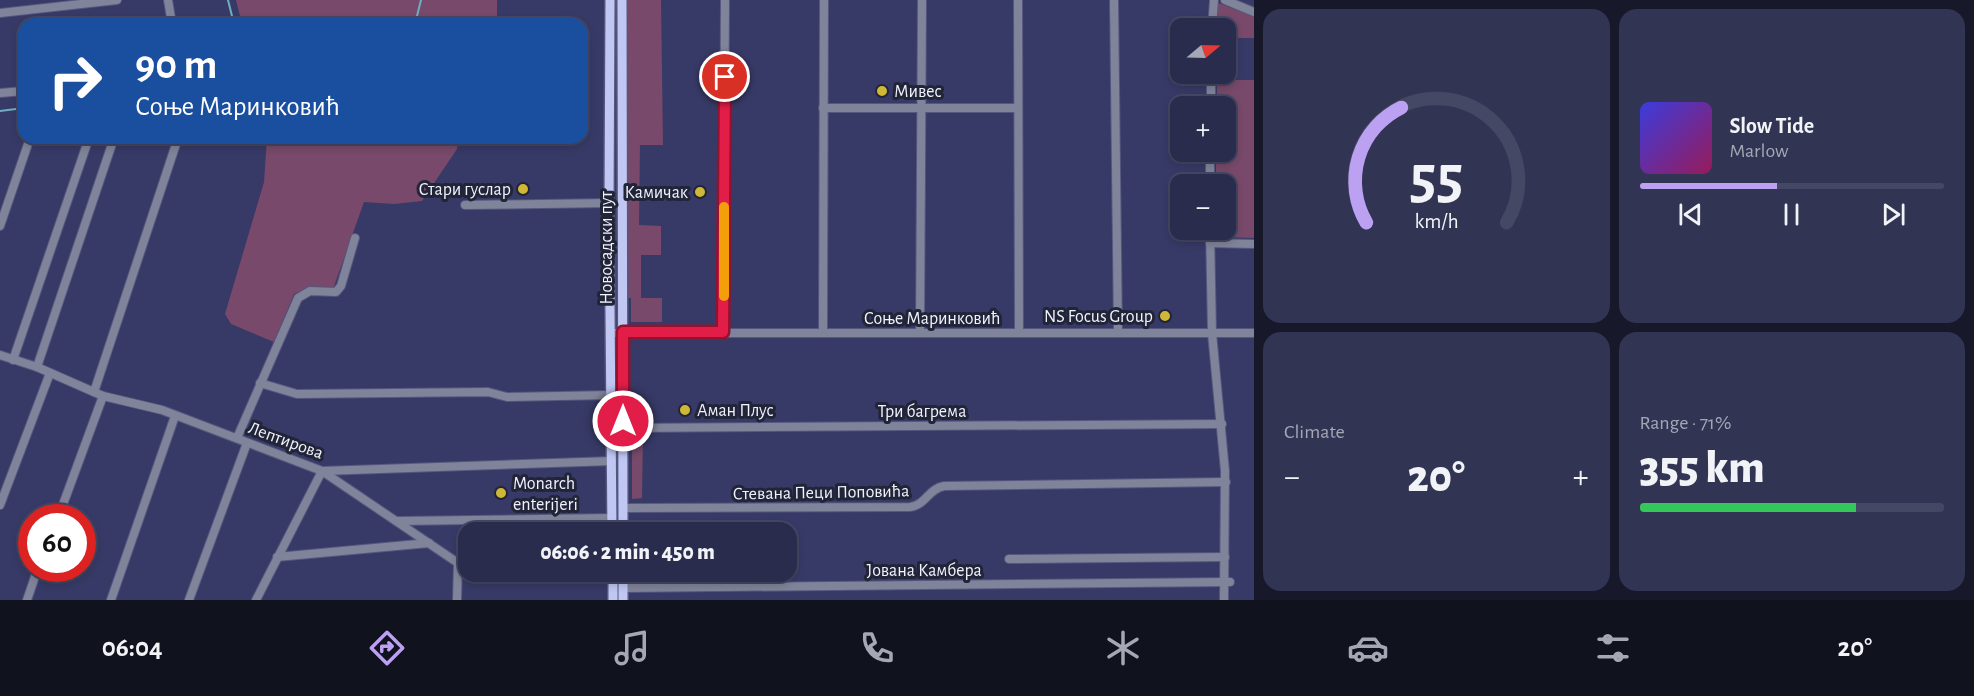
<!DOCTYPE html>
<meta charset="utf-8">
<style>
body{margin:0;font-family:"Alegreya Sans",sans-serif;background:#313453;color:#f1f3f6;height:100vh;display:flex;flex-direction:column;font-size:22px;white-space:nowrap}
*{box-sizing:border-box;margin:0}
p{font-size:20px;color:#a5a7b5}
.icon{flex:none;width:33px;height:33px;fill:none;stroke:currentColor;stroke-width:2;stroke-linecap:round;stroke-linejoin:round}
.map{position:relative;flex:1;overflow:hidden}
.details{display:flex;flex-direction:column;gap:9px;padding:9px;background:#17182a;width:720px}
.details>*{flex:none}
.guide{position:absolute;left:18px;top:18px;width:570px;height:126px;border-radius:18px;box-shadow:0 3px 9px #0003,0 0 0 2px #454864;background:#1a4fa0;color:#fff;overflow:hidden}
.needle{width:39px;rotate:71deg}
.controls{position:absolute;left:1170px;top:18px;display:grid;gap:12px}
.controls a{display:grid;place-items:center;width:66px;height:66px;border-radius:12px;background:#292c4c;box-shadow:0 3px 9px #0003,0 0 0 2px #454864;font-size:30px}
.speed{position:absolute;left:18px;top:504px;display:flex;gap:12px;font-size:30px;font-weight:700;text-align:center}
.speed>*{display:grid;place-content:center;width:78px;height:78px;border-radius:50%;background:#292c4c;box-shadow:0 3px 9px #0003,0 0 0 2px #454864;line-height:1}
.speed .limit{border:9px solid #d22;background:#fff;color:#111}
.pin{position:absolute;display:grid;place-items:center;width:51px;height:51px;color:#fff;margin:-26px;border:3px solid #fff;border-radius:50%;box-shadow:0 2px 6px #0007}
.me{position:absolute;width:66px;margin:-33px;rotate:0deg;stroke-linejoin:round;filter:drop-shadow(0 0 4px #0008)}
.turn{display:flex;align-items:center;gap:21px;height:126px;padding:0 18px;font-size:27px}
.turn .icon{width:78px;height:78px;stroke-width:2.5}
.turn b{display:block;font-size:42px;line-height:51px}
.big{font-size:45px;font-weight:800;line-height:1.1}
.details .tile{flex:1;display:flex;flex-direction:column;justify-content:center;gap:9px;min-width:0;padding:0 21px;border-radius:18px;background:#313453}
.details .dial{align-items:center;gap:0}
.dial svg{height:156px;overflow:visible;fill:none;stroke:#454864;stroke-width:7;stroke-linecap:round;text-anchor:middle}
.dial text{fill:#f1f3f6;stroke:none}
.song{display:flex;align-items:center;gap:18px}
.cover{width:72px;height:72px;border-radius:9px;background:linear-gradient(135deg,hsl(240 70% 55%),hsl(330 70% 35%))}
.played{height:6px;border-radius:3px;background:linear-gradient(90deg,#bca0f2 45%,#454864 45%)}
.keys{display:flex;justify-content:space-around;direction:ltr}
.heat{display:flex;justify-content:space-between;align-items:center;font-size:33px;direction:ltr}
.charge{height:9px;border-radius:4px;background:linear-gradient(90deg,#34c759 71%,#454864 0)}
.details .tiles{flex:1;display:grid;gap:9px;grid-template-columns:repeat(2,1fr)}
.trip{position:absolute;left:458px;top:522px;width:339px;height:60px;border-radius:18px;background:#292c4c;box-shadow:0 3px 9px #0003,0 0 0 2px #454864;font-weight:800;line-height:60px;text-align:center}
.tabs{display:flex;height:96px;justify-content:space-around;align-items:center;background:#10121e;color:#a5a7b5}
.tabs .icon{width:42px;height:42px}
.tabs .on{color:#bca0f2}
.tabs b{font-size:27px;color:#f1f3f6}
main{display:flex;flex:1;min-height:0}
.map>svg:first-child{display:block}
</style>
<main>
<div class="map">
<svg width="1254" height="600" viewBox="0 0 1254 600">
<rect width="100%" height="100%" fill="#373a66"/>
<g fill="#78496a">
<polygon points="236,0 497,0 497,23 500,24 242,24"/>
<polygon points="626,0 661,0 663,145 640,145 639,225 661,226 661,255 641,255 641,298 662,298 662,322 631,322 631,298 627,298"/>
<polygon points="1218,3 1254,16 1254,38 1226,38 1226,28 1216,28"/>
<polygon points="1226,60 1232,61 1232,80 1254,80 1254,238 1215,237 1215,230 1226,230 1226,184 1216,184 1216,152 1226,152 1226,106 1217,106 1217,80 1214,79 1214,74 1226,74"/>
<polygon points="267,138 511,138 458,139 457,149 422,201 394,204 364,202 333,289 309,288 294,294 274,342 231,324 225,314 264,182"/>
<polygon points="632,435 643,435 642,498 632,499"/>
</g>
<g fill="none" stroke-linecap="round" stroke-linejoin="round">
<g stroke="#6eaec2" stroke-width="2">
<polyline points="228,0 234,24"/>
<polyline points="415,24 421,0"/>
<polyline points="0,111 24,108"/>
</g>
<g stroke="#55577e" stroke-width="10">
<g id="minor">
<polyline points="168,0 172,24"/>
<polyline points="1018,0 1019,333"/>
<polyline points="1114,0 1118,333"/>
<polyline points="1225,0 1254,12"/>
<polyline points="0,13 117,0"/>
<polyline points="1212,28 1214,0"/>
<polyline points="0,93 24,91"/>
<polyline points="1211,106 1211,74"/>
<polyline points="823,108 1018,108"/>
<polyline points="1210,184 1210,152"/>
<polyline points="465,205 609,203"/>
<polyline points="0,226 28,144"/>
<polyline points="1210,230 1212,333 1225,471 1224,600"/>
<polyline points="1210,243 1254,244"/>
<polyline points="723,332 725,0"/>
<polyline points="610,333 1254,333"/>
<polyline points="823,333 824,0"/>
<polyline points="920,333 922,0"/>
<polyline points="0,355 37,367 103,396 162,410 322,471 612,461"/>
<polyline points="13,360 89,138"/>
<polyline points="37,367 114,138"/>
<polyline points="260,383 297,394 488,392 507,397 611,395"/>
<polyline points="94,392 178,138"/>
<polyline points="623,428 1222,424"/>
<polyline points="237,438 298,298 310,291 336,292 341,286 355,238"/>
<polyline points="0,505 50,373"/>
<path d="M624,508L910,507C926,505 928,489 944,486L1226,482"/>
<polyline points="58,518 103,396"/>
<polyline points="398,521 612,518"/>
<polyline points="277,557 429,543"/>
<polyline points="1009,559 1225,557"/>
<polyline points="623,588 1230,582"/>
<polyline points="27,600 38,568"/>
<polyline points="111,600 175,416"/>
<polyline points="189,600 247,443"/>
<polyline points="256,600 322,471 458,563 468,563"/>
<polyline points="457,600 458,563"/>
</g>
</g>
<g stroke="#55577e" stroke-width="12">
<g id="major">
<polyline points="610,0 609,203 612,532"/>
<polyline points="622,0 623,532"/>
<polyline points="613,572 613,600"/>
<polyline points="623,600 623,572"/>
</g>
</g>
<use href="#minor" stroke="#80849a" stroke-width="8"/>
<use href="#major" stroke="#c0c7f3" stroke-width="9"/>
</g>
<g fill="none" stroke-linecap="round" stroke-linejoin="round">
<g stroke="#92132f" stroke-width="15">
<polyline id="route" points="623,421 623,332 723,332 725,77"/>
</g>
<use href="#route" stroke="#e11d48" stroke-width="10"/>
<polyline stroke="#f59e0b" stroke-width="10" points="724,296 724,207"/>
</g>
<g fill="#d0b837" stroke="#222438" stroke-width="2">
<circle cx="882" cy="91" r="6"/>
<circle cx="523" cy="189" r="6"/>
<circle cx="700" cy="192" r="6"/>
<circle cx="1165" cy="316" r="6"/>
<circle cx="685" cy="410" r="6"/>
<circle cx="501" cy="493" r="6"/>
</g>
<g text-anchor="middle" stroke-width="6" stroke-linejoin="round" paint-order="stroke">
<g font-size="18" fill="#f0f2fd" stroke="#222438" text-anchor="start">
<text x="894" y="97">Мивес</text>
<text x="511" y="195" text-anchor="end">Стари гуслар</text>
<text x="688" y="198" text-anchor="end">Камичак</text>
<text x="1153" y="322" text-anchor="end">NS Focus Group</text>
<text x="697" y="416">Аман Плус</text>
<text x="513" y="489">Monarch<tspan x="513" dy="21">enterijeri</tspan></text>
</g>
<g font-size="18" fill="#f0f2fd" stroke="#222438">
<text transform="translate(606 248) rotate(-90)" y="6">Новосадски пут</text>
<text x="932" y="324">Соње Маринковић</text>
<text x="922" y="417">Три багрема</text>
<text transform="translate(286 440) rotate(20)" y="6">Лептирова</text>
<text transform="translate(821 492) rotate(-1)" y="6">Стевана Пеци Поповића</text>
<text x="924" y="576">Јована Камбера</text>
</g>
</g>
</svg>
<div class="controls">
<a><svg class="needle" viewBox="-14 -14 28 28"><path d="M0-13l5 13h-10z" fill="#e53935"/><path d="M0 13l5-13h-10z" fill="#a5a7b5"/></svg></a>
<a>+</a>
<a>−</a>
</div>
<div class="speed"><div class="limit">60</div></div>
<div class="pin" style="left:725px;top:77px;background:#d93025"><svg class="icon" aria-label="arrive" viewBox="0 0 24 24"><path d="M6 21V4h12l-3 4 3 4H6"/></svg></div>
<svg class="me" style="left:623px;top:421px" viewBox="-20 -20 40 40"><circle r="17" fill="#e11d48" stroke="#fff" stroke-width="3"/><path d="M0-11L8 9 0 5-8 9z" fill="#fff"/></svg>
<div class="trip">06:06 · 2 min · 450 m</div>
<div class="guide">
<div class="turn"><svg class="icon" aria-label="right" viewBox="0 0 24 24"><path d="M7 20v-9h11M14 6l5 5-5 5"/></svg><div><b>90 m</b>Соње Маринковић</div></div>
</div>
</div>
<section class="details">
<div class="tiles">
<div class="tile dial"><svg viewBox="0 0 100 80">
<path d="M14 69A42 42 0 1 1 86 69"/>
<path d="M14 69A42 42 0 0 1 32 10" stroke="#bca0f2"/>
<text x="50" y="56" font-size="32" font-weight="700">55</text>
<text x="50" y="72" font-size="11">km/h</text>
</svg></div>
<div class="tile">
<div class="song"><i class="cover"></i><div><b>Slow Tide</b><p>Marlow</p></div></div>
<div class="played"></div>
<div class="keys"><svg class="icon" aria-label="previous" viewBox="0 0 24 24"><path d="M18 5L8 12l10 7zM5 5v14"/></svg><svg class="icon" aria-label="pause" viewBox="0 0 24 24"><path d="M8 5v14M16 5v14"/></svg><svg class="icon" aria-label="next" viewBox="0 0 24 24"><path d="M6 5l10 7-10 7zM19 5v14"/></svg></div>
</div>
<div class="tile"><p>Climate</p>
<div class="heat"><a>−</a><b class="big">20°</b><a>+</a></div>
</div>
<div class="tile"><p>Range · 71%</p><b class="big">355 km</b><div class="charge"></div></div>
</div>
</section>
</main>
<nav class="tabs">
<b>06:04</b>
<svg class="icon on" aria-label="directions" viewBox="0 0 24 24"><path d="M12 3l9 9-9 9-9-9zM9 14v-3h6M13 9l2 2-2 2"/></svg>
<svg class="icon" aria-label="music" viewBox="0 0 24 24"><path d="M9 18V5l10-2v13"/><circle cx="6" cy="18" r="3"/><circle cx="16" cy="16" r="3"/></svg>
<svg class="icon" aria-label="phone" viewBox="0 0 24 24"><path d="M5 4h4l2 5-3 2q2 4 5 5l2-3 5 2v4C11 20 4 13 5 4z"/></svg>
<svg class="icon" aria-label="climate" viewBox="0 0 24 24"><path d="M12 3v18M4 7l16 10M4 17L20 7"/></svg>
<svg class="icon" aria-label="car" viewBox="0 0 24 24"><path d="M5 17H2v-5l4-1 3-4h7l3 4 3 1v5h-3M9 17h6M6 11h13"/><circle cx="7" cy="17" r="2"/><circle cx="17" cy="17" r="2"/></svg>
<svg class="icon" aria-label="filters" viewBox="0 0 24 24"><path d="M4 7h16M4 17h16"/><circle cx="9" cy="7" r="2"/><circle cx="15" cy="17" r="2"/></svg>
<b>20°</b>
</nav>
